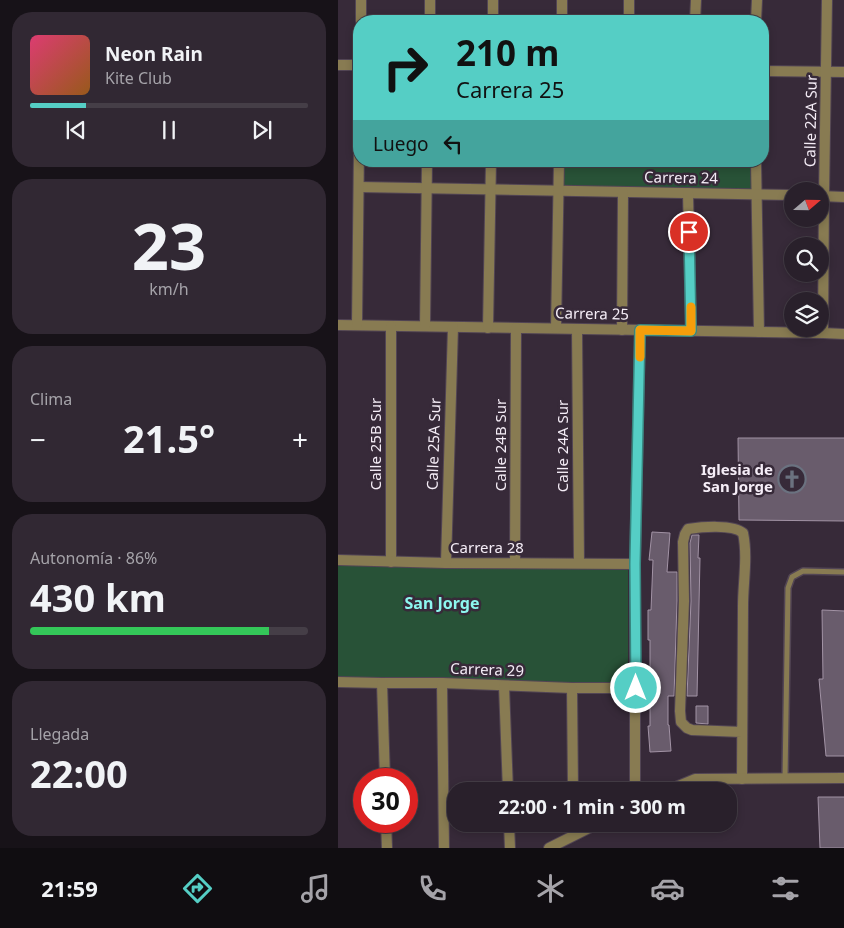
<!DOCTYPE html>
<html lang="es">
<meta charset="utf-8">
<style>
body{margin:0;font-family:"Noto Sans",sans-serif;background:#312833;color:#f1f3f6;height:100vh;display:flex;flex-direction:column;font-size:19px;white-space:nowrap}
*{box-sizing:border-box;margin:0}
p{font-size:16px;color:#a5a3a9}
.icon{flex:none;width:28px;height:28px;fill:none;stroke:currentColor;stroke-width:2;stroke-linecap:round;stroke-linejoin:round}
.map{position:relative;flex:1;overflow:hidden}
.sheet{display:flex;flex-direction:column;gap:12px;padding:12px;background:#171218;width:338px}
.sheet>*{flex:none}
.top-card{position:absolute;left:15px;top:15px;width:416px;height:152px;border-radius:20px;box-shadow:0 2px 8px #0003,0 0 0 1px #453e47;background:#55cec5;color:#111;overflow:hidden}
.needle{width:32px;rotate:70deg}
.buttons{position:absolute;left:446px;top:182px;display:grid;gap:10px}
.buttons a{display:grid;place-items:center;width:45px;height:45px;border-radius:50%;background:#29202b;box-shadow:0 2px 8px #0003,0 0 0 1px #453e47;font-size:25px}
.speed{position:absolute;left:15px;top:768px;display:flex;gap:10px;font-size:25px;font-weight:700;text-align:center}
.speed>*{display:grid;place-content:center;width:65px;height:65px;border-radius:50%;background:#29202b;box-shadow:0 2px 8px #0003,0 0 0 1px #453e47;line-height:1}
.speed .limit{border:8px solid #d22;background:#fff;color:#111}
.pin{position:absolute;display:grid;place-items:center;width:42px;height:42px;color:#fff;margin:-21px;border:2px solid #fff;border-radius:50%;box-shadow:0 1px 5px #0007}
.me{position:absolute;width:55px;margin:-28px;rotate:0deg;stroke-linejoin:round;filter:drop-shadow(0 0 4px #0008)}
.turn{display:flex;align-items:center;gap:18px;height:105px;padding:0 20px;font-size:22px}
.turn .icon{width:65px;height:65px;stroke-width:2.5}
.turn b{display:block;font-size:35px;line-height:42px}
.then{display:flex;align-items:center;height:48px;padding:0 20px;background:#0003;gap:10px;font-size:19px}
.big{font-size:38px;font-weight:700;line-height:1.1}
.sheet .card{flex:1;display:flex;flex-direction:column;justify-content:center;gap:8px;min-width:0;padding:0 18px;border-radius:20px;background:#312833}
.sheet .dial{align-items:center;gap:0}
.dial b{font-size:65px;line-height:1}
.song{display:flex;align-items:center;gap:15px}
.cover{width:60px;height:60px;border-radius:8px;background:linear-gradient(135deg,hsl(340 70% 55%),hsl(30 70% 35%))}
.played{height:5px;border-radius:2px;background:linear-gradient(90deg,#55cec5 20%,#453e47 20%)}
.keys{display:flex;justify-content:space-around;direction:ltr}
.heat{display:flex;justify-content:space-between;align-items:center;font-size:28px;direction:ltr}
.charge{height:8px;border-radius:4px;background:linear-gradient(90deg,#34c759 86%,#453e47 0)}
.trip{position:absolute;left:109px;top:782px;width:290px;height:50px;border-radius:20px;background:#29202b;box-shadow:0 2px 8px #0003,0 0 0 1px #453e47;font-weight:700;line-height:50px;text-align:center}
.menu{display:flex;height:80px;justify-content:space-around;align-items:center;background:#100d11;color:#a5a3a9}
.menu .icon{width:35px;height:35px}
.menu .current{color:#55cec5}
.menu b{font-size:22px;color:#f1f3f6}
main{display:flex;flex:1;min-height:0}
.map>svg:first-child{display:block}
</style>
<main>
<section class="sheet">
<div class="card">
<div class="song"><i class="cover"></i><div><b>Neon Rain</b><p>Kite Club</p></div></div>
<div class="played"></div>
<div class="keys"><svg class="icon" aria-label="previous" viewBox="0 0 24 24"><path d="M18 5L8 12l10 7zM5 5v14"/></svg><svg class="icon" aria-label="pause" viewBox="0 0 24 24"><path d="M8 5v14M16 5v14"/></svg><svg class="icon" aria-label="next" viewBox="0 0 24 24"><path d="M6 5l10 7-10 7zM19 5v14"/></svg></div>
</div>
<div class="card dial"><b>23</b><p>km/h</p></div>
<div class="card"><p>Clima</p>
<div class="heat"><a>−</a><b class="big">21.5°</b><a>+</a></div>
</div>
<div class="card"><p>Autonomía · 86%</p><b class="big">430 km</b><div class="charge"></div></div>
<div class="card"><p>Llegada</p><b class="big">22:00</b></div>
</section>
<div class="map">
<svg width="507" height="848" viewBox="0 0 507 848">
<rect width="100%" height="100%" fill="#372a39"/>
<g fill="#285237">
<polygon points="225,161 414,161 414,191 225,188"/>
<polygon points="0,562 290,567 290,686 0,680"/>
</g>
<g fill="#695c6c" stroke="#a293a5">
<polygon points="400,438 507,438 507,521 401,520"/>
<polygon points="314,532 332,533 329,572 339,572 339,601 336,696 330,696 330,725 331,725 333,751 312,752 310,726 312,726 312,640 310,640 310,610 313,610 315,560 311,560"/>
<polygon points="354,535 361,535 360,558 362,558 359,696 349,696 353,601 352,543"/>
<polygon points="484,610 507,611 507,756 488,756 481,679 485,679"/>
<polygon points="358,706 370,706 370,724 358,723"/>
<polygon points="480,797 507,797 507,848 482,848"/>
</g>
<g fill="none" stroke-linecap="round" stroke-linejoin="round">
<g stroke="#524554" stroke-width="8">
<polyline id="lane" points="447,778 450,588 454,577 465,571 507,572"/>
</g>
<g stroke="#524554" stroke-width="12">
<g id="street">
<polyline points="23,21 23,0"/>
<polyline points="92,21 92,0"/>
<polyline points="155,21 155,0"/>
<polyline points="224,21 224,0"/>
<polyline points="291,21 291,0"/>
<polyline points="357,21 358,0"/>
<polyline points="418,21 419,0"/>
<polyline points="0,65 21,65"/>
<polyline points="425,71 507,72"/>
<polyline points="418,161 421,332"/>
<polyline points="21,187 455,195"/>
<polyline points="350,193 353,331"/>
<polyline points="482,196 507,197"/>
<polyline points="0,325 485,333 507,334"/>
<polyline points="19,325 21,147"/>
<polyline points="53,326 53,562"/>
<polyline points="87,326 89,161"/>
<polyline points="150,328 153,161"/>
<polyline points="218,328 221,161"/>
<polyline points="239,329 241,563"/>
<polyline points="284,330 285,192"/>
<polyline points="485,333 486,196 489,0"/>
<polyline points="0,560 108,563 297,564"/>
<polyline points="108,563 115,327"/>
<polyline points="177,563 178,328"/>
<polyline points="0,682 44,683 104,683 234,688 297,688"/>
<polyline points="44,683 47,779"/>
<polyline points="104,683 106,848"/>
<polyline points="166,686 170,791"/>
<polyline points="234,688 235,791"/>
<path d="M404,779C404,722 405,664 405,606C405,582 410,557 405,533C395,524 363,527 350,529L347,534L345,542L346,601L342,711L343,722L349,728L354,730L404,732"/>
<polyline points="297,791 297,564 302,330"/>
<polyline points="328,791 357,779 507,778"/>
<polyline points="48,821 49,848"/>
<polyline points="171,824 172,848"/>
<polyline points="211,848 259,824"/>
</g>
</g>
<use href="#lane" stroke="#887b52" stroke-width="5"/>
<use href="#street" stroke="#887b52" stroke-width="10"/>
</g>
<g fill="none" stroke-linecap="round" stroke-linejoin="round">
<g stroke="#378680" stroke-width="12">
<polyline id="route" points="298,688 297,564 302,330 353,331 351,232"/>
</g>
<use href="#route" stroke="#55cec5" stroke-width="9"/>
<polyline stroke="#f59e0b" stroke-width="9" points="302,357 302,330 353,331 353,307"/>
</g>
<defs>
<g id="church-ring" transform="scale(1.4375)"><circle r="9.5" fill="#372a39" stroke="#6b7280" stroke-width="1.5"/><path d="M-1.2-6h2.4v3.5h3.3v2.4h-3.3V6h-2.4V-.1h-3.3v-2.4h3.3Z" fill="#6b7280"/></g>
</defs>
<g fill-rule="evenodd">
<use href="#church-ring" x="454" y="479"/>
</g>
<g text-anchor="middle" stroke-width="5" stroke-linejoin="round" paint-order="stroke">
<g font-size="15" fill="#f5edf7" stroke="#372a39">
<text transform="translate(473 121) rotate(-89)" y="5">Calle 22A Sur</text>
<text transform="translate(343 178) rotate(1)" y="5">Carrera 24</text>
<text transform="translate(254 314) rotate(1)" y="5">Carrera 25</text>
<text transform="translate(38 444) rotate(-90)" y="5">Calle 25B Sur</text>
<text transform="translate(96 444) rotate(-88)" y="5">Calle 25A Sur</text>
<text transform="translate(163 445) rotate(-90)" y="5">Calle 24B Sur</text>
<text transform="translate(225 446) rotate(-90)" y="5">Calle 24A Sur</text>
<text x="149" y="553">Carrera 28</text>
<text transform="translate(149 670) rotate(2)" y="5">Carrera 29</text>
</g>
<g font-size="15" font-weight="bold" fill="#f5edf7" stroke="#372a39" text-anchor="end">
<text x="435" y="475">Iglesia de<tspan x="435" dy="17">San Jorge</tspan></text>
</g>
<g font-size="16" font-weight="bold" fill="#8df7ef" stroke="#372a39">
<text x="104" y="609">San Jorge</text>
</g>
</g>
</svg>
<div class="buttons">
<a><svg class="needle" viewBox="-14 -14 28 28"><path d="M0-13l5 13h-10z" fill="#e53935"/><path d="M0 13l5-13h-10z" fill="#a5a3a9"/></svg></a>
<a><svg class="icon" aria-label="search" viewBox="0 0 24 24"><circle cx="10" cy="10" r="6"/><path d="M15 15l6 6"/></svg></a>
<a><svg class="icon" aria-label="layers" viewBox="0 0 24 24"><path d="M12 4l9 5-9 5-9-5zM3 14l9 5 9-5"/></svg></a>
</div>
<div class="speed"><div class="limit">30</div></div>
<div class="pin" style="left:351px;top:232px;background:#d93025"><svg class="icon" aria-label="arrive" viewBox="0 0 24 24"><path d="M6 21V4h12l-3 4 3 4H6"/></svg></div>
<svg class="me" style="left:298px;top:688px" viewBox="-20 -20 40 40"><circle r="17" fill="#55cec5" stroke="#fff" stroke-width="3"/><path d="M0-11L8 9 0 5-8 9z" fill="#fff"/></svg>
<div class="trip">22:00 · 1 min · 300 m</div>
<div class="top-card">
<div class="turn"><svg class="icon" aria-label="right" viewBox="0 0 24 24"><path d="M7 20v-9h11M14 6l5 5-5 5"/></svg><div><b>210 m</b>Carrera 25</div></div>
<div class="then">Luego<svg class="icon" aria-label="left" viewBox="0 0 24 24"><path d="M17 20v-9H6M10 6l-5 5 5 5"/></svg></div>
</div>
</div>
</main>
<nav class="menu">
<b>21:59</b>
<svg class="icon current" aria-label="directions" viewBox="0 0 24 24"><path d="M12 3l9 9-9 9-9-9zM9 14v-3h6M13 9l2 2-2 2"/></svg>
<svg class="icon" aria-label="music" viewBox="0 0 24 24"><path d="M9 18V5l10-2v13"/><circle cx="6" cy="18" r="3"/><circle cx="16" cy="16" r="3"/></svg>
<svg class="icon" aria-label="phone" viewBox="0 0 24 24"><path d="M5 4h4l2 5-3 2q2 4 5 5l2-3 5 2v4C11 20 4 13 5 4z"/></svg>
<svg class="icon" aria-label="climate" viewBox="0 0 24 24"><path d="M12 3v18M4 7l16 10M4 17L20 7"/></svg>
<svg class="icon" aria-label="car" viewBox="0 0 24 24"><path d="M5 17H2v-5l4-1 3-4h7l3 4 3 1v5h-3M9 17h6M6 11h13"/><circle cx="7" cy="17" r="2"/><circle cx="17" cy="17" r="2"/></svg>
<svg class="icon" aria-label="filters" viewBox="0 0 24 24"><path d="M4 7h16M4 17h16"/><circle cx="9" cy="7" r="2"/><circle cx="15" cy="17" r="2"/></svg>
</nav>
